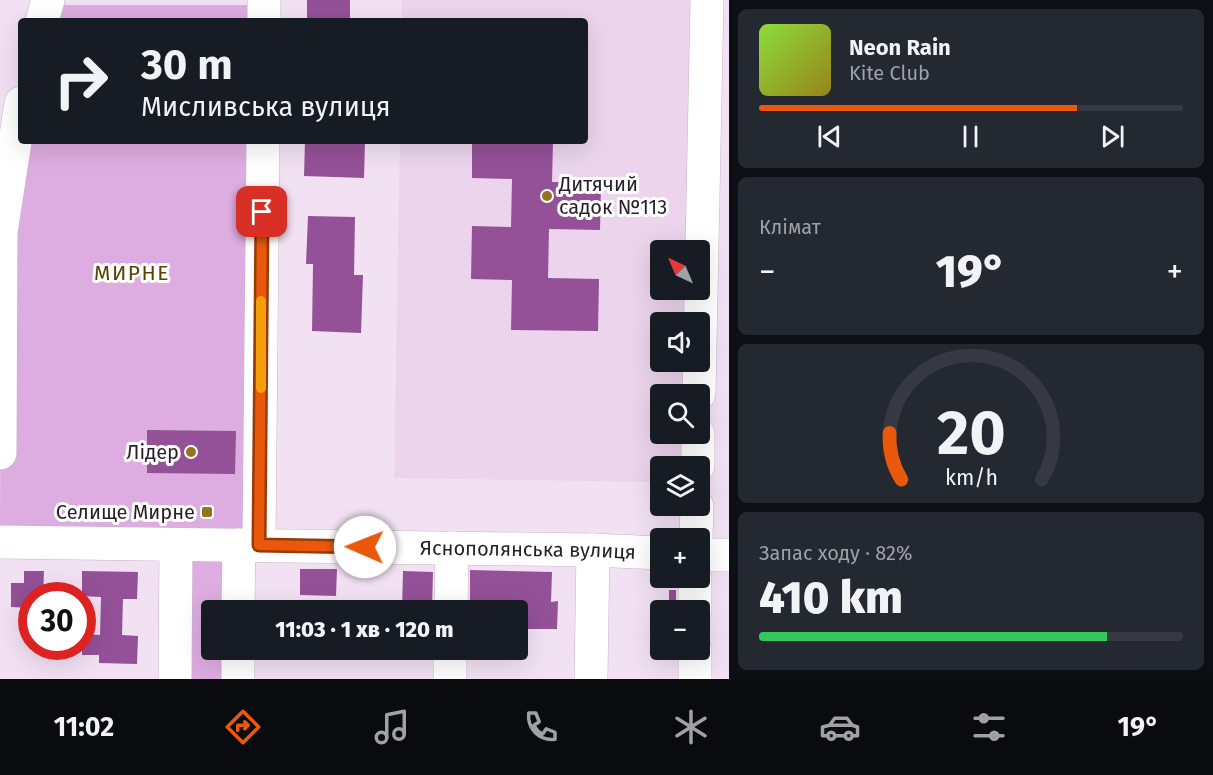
<!DOCTYPE html>
<html lang="uk">
<meta charset="utf-8">
<style>
body{margin:0;font-family:"Fira Sans",sans-serif;background:#242831;color:#f1f3f6;height:100vh;display:flex;flex-direction:column;font-size:22px;white-space:nowrap}
*{box-sizing:border-box;margin:0}
p{font-size:20px;color:#9ea1a6}
.icon{flex:none;width:33px;height:33px;fill:none;stroke:currentColor;stroke-width:2;stroke-linecap:round;stroke-linejoin:round}
.map{position:relative;flex:1;overflow:hidden}
.side{display:flex;flex-direction:column;gap:9px;padding:9px;background:#0d0f14;width:484px}
.side>*{flex:none}
.hud{position:absolute;left:18px;top:18px;width:570px;height:126px;border-radius:6px;box-shadow:0 6px 24px #0002;background:#171b24;color:#f1f3f6;overflow:hidden}
.needle{width:39px;rotate:316deg}
.controls{position:absolute;left:650px;top:240px;display:grid;gap:12px}
.controls a{display:grid;place-items:center;width:60px;height:60px;border-radius:6px;background:#171b24;box-shadow:0 6px 24px #0002;font-size:30px}
.speed{position:absolute;left:18px;top:582px;display:flex;gap:12px;font-size:30px;font-weight:700;text-align:center}
.speed>*{display:grid;place-content:center;width:78px;height:78px;border-radius:50%;background:#171b24;box-shadow:0 6px 24px #0002;line-height:1}
.speed .limit{border:9px solid #d22;background:#fff;color:#111}
.pin{position:absolute;display:grid;place-items:center;width:51px;height:51px;color:#fff;margin:-26px;border-radius:12px;box-shadow:0 3px 9px #0006}
.me{position:absolute;width:66px;margin:-33px;rotate:271deg;stroke-linejoin:round;filter:drop-shadow(0 0 4px #0008)}
.turn{display:flex;align-items:center;gap:21px;height:126px;padding:0 24px;font-size:27px}
.turn .icon{width:78px;height:78px;stroke-width:2.5}
.turn b{display:block;font-size:42px;line-height:51px}
.big{font-size:45px;font-weight:800;line-height:1.1}
.side .tile{flex:1;display:flex;flex-direction:column;justify-content:center;gap:9px;min-width:0;padding:0 21px;border-radius:9px;background:#242831}
.side .dial{align-items:center;gap:0}
.dial svg{height:156px;overflow:visible;fill:none;stroke:#363941;stroke-width:7;stroke-linecap:round;text-anchor:middle}
.dial text{fill:#f1f3f6;stroke:none}
.song{display:flex;align-items:center;gap:18px}
.cover{width:72px;height:72px;border-radius:9px;background:linear-gradient(135deg,hsl(90 70% 55%),hsl(50 70% 35%))}
.played{height:6px;border-radius:3px;background:linear-gradient(90deg,#ea580c 75%,#363941 75%)}
.keys{display:flex;justify-content:space-around;direction:ltr}
.heat{display:flex;justify-content:space-between;align-items:center;font-size:33px;direction:ltr}
.charge{height:9px;border-radius:4px;background:linear-gradient(90deg,#34c759 82%,#363941 0)}
.trip{position:absolute;left:201px;top:600px;width:327px;height:60px;border-radius:6px;background:#171b24;box-shadow:0 6px 24px #0002;font-weight:800;line-height:60px;text-align:center}
.tab-bar{display:flex;height:96px;justify-content:space-around;align-items:center;background:#090b0e;color:#9ea1a6}
.tab-bar .icon{width:42px;height:42px}
.tab-bar .current{color:#ea580c}
.tab-bar b{font-size:27px;color:#f1f3f6}
main{display:flex;flex:1;min-height:0}
.map>svg:first-child{display:block}
</style>
<main>
<div class="map">
<svg width="729" height="679" viewBox="0 0 729 679">
<rect width="100%" height="100%" fill="#f2e1f3"/>
<polygon fill="#ebd4ec" points="402,0 700,0 694,250 660,250 660,290 694,290 694,322 660,322 660,362 693,362 692,394 660,394 660,434 691,434 691,466 660,466 660,482 394,478 400,141 585,141 585,21 402,21"/>
<g fill="#ddace0">
<polygon points="46,5 264,5 264,21 42,21"/>
<polygon points="21,141 263,141 238,610 212,610 212,650 238,650 238,679 175,679 175,545 0,542 1,232"/>
</g>
<g fill="#945198">
<rect x="307" y="0" width="43" height="21"/>
<polygon points="305,141 365,141 364,178 304,176"/>
<polygon points="472,141 553,141 552,182 601,183 600,230 549,229 548,278 599,279 598,331 511,330 512,280 471,279 472,226 511,227 512,179 472,178"/>
<polygon points="308,216 355,217 354,275 363,275 361,333 312,331 313,264 306,264"/>
<polygon points="147,430 236,431 235,474 147,473"/>
<polygon points="300,569 337,569 336,596 300,595"/>
<polygon points="470,570 552,572 551,602 558,601 557,629 524,629 524,610 470,610"/>
<polygon points="24,571 44,571 43,596 32,596 32,608 11,607 11,583 24,583"/>
<polygon points="82,571 138,572 137,599 123,599 122,635 138,636 137,664 99,663 99,655 82,655 82,634 100,635 101,597 82,596"/>
<polygon points="403,571 433,572 432,610 402,610"/>
<rect x="669" y="590" width="7" height="20"/>
</g>
<g fill="none" stroke-linecap="round" stroke-linejoin="round">
<g stroke="#c5b5c6" stroke-width="34">
<g id="minor">
<polyline points="42,21 48,0"/>
<polyline points="264,21 264,0"/>
<polyline points="699,394 707,0"/>
<polyline points="0,453 1,232 21,103"/>
<polyline points="698,466 698,434"/>
<polyline points="696,538 697,506"/>
<path id="s1" d="M0,542L593,550L660,553"/>
<polyline points="259,545 263,141"/>
<polyline points="699,555 729,555"/>
<polyline points="238,610 239,545"/>
<polyline points="451,610 452,548"/>
<polyline points="695,610 695,578"/>
<polyline points="450,678 450,650"/>
<polyline points="175,679 176,545"/>
<polyline points="238,679 238,650"/>
<polyline points="591,679 593,550"/>
<polyline points="695,679 695,650"/>
</g>
</g>
<use href="#minor" stroke="#fff" stroke-width="33"/>
</g>
<g fill="none" stroke-linecap="round" stroke-linejoin="round">
<g stroke="#983908" stroke-width="15">
<polyline id="route" points="262,212 259,545 365,547"/>
</g>
<use href="#route" stroke="#ea580c" stroke-width="10"/>
<polyline stroke="#f59e0b" stroke-width="10" points="261,388 261,301"/>
</g>
<g fill="#94731a" stroke="#fff" stroke-width="2">
<circle cx="547" cy="196" r="6"/>
<circle cx="191" cy="452" r="6"/>
<rect x="201" y="506" width="12" height="12" rx="3"/>
</g>
<g text-anchor="middle" stroke-width="6" stroke-linejoin="round" paint-order="stroke">
<g font-size="20" fill="#251f25" stroke="#fff" text-anchor="end">
<text x="559" y="191" text-anchor="start">Дитячий<tspan x="559" dy="23">садок №113</tspan></text>
<text x="179" y="459">Лідер</text>
<text x="195" y="519">Селище Мирне</text>
</g>
<g font-size="20" fill="#251f25" stroke="#fff">
<text dy="7" stroke="none"><textPath href="#s1" startOffset="528">Яснополянська вулиця</textPath></text>
</g>
<g font-size="21" letter-spacing="1.5" fill="#5a4302" stroke="#fff">
<text x="132" y="280">МИРНЕ</text>
</g>
</g>
</svg>
<div class="controls">
<a><svg class="needle" viewBox="-14 -14 28 28"><path d="M0-13l5 13h-10z" fill="#e53935"/><path d="M0 13l5-13h-10z" fill="#9ea1a6"/></svg></a>
<a><svg class="icon" aria-label="sound" viewBox="0 0 24 24"><path d="M4 9h4l5-4v14l-5-4H4zM17 9q2 3 0 6"/></svg></a>
<a><svg class="icon" aria-label="search" viewBox="0 0 24 24"><circle cx="10" cy="10" r="6"/><path d="M15 15l6 6"/></svg></a>
<a><svg class="icon" aria-label="layers" viewBox="0 0 24 24"><path d="M12 4l9 5-9 5-9-5zM3 14l9 5 9-5"/></svg></a>
<a>+</a>
<a>−</a>
</div>
<div class="speed"><div class="limit">30</div></div>
<div class="pin" style="left:262px;top:212px;background:#d93025"><svg class="icon" aria-label="arrive" viewBox="0 0 24 24"><path d="M6 21V4h12l-3 4 3 4H6"/></svg></div>
<svg class="me" style="left:365px;top:547px" viewBox="-20 -20 40 40"><circle r="19" fill="#fff"/><path d="M0-13L10 11 0 6-10 11z" fill="#ea580c"/></svg>
<div class="trip">11:03 · 1 хв · 120 m</div>
<div class="hud">
<div class="turn"><svg class="icon" aria-label="right" viewBox="0 0 24 24"><path d="M7 20v-9h11M14 6l5 5-5 5"/></svg><div><b>30 m</b>Мисливська вулиця</div></div>
</div>
</div>
<section class="side">
<div class="tile">
<div class="song"><i class="cover"></i><div><b>Neon Rain</b><p>Kite Club</p></div></div>
<div class="played"></div>
<div class="keys"><svg class="icon" aria-label="previous" viewBox="0 0 24 24"><path d="M18 5L8 12l10 7zM5 5v14"/></svg><svg class="icon" aria-label="pause" viewBox="0 0 24 24"><path d="M8 5v14M16 5v14"/></svg><svg class="icon" aria-label="next" viewBox="0 0 24 24"><path d="M6 5l10 7-10 7zM19 5v14"/></svg></div>
</div>
<div class="tile"><p>Клімат</p>
<div class="heat"><a>−</a><b class="big">19°</b><a>+</a></div>
</div>
<div class="tile dial"><svg viewBox="0 0 100 80">
<path d="M14 69A42 42 0 1 1 86 69"/>
<path d="M14 69A42 42 0 0 1 8 45" stroke="#ea580c"/>
<text x="50" y="56" font-size="32" font-weight="700">20</text>
<text x="50" y="72" font-size="11">km/h</text>
</svg></div>
<div class="tile"><p>Запас ходу · 82%</p><b class="big">410 km</b><div class="charge"></div></div>
</section>
</main>
<nav class="tab-bar">
<b>11:02</b>
<svg class="icon current" aria-label="directions" viewBox="0 0 24 24"><path d="M12 3l9 9-9 9-9-9zM9 14v-3h6M13 9l2 2-2 2"/></svg>
<svg class="icon" aria-label="music" viewBox="0 0 24 24"><path d="M9 18V5l10-2v13"/><circle cx="6" cy="18" r="3"/><circle cx="16" cy="16" r="3"/></svg>
<svg class="icon" aria-label="phone" viewBox="0 0 24 24"><path d="M5 4h4l2 5-3 2q2 4 5 5l2-3 5 2v4C11 20 4 13 5 4z"/></svg>
<svg class="icon" aria-label="climate" viewBox="0 0 24 24"><path d="M12 3v18M4 7l16 10M4 17L20 7"/></svg>
<svg class="icon" aria-label="car" viewBox="0 0 24 24"><path d="M5 17H2v-5l4-1 3-4h7l3 4 3 1v5h-3M9 17h6M6 11h13"/><circle cx="7" cy="17" r="2"/><circle cx="17" cy="17" r="2"/></svg>
<svg class="icon" aria-label="filters" viewBox="0 0 24 24"><path d="M4 7h16M4 17h16"/><circle cx="9" cy="7" r="2"/><circle cx="15" cy="17" r="2"/></svg>
<b>19°</b>
</nav>
